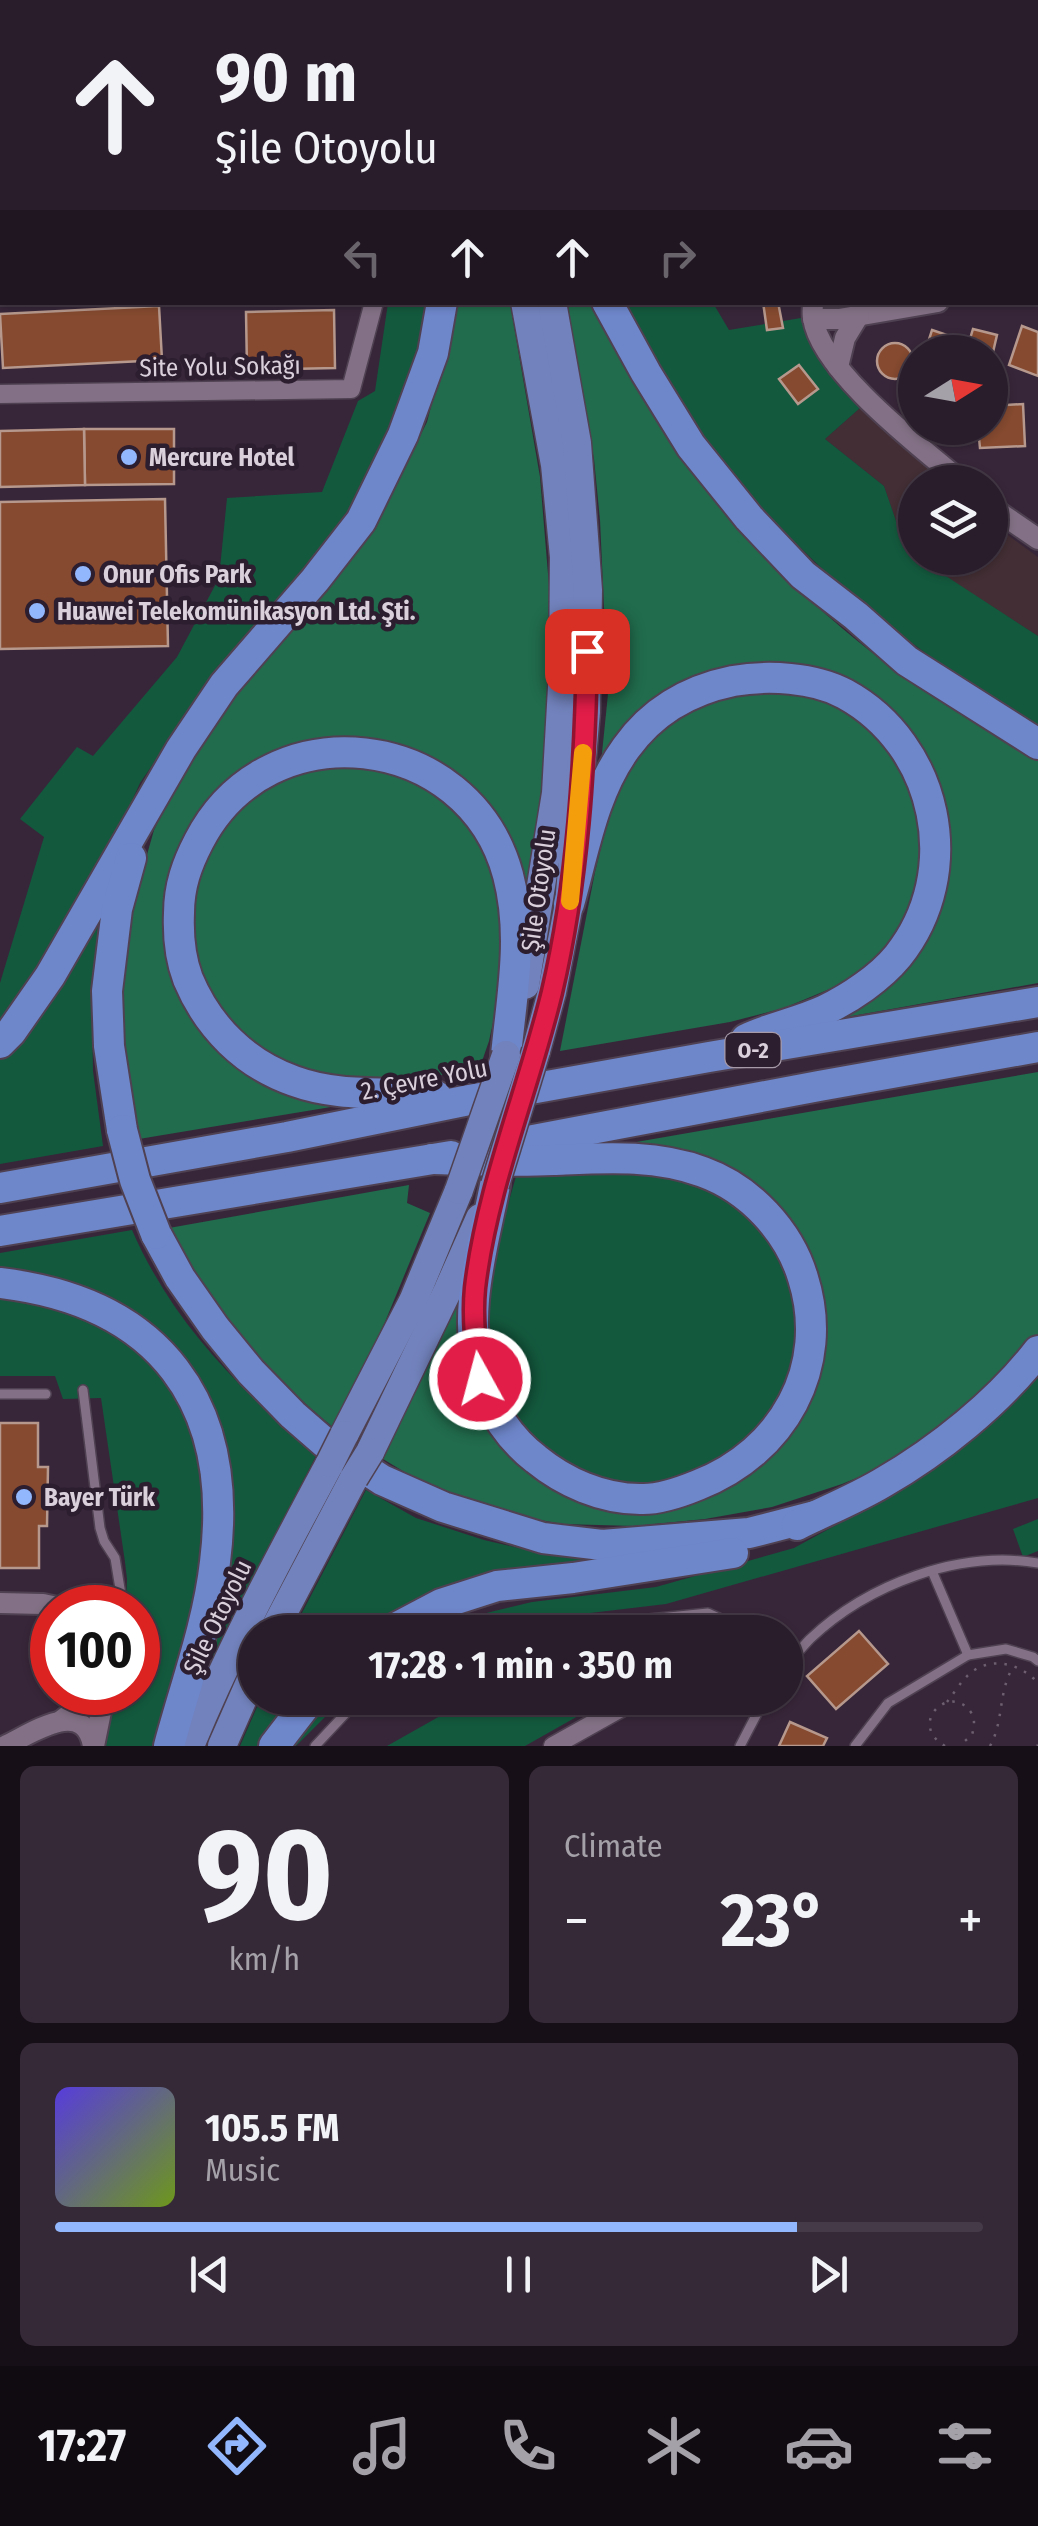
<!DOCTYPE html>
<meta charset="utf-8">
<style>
body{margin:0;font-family:"Fira Sans Condensed",sans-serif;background:#352937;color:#f1f3f6;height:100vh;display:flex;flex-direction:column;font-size:38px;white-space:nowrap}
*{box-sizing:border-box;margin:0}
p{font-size:32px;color:#a5a1a9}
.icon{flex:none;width:55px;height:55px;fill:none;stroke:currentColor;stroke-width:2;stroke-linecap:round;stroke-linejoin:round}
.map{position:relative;height:1746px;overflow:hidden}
.sheet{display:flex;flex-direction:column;gap:20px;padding:20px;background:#170f18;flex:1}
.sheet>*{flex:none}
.banner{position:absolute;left:0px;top:0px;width:1040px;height:305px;box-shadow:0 2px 8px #0004,0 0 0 2px #453a47;background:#291c2b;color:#f1f3f6;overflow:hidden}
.needle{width:65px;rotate:79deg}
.controls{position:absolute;left:898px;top:335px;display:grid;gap:20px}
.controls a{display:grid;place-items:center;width:110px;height:110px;border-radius:50%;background:#291c2b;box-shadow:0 2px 8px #0004,0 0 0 2px #453a47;font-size:50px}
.speed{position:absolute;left:30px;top:1585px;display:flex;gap:20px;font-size:50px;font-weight:700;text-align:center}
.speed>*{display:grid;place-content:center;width:130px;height:130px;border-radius:50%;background:#291c2b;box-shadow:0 2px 8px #0004,0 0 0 2px #453a47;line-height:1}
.speed .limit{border:15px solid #d22;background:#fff;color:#111}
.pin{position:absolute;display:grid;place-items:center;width:85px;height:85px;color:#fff;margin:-42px;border-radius:20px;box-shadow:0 5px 15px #0006}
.me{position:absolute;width:110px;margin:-55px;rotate:353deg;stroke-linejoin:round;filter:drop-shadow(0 0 8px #0008)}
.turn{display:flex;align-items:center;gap:35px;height:210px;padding:0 50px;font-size:45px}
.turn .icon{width:130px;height:130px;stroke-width:2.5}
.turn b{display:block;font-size:70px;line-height:85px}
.lanes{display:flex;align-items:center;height:95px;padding:0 50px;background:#0003;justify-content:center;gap:50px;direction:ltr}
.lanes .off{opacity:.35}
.big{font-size:75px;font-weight:700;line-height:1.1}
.sheet .card{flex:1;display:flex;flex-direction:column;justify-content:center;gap:15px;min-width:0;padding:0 35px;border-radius:15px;background:#352937}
.sheet .dial{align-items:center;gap:0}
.dial b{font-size:130px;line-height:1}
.song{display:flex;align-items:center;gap:30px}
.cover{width:120px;height:120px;border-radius:15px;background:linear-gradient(135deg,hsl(250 70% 55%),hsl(80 70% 35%))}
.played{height:10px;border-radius:5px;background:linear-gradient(90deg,#92b7fd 80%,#453a47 80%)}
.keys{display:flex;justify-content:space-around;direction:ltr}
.heat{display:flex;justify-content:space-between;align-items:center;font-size:55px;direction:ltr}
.sheet .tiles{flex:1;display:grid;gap:20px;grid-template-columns:1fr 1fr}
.card:last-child{grid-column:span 2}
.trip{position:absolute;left:238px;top:1615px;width:565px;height:100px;border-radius:50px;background:#291c2b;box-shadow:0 2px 8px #0004,0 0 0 2px #453a47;font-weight:700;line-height:100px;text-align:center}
.menu{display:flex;height:160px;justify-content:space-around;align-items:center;background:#100b11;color:#a5a1a9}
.menu .icon{width:70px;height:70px}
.menu .selected{color:#92b7fd}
.menu b{font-size:45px;color:#f1f3f6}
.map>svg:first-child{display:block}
</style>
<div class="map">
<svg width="1038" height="1746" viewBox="0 0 1038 1746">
<rect width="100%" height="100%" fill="#372639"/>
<g fill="#422e34">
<polygon points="860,408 943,482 915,482 915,557 906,551 884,486 825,439"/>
<polygon points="990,522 1038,557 1038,636 916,558 990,558"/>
</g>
<g fill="#13593e">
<polygon points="388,303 430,303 420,350 386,441 350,516 197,700 140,783 117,834 50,961 0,1031 0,983 44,837 20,819 77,747 93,756 177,657 219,578 227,498 322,492 358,401 375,391"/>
<polygon points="620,303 713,303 729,330 801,318 837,384 860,408 825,439 884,486 906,550 1038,636 1038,725 978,692 854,600 736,485 634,331"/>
<polygon points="106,904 92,1013 93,1071 103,1146 0,1164 0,1060 29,1030"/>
<polygon points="638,1170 714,1186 766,1228 798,1293 794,1386 738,1457 648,1487 609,1483 564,1469 527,1439 497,1391 485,1340 488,1274 517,1173"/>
<path d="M132,1230C172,1322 241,1392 317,1454L228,1625L195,1695L224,1553L190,1374L0,1273V1253Z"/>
<polygon points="0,1297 33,1299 101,1319 156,1359 198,1425 209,1558 161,1746 103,1746 115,1693 138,1692 138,1608 126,1607 127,1579 125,1562 101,1398 63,1399 55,1376 0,1376"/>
<polygon points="1038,1378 1038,1498 666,1604 489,1625 467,1632 427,1632 445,1623 532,1602 656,1587 794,1548 882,1500 979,1434"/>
<polygon points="366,1490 416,1518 484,1540 545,1554 599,1558 388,1617 369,1632 292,1632"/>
<polygon points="1038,1519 1038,1551 1023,1557 1013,1529"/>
<polygon points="261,1698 297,1698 263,1746 240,1746"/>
<polygon points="332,1698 344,1698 296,1746 290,1746 313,1713"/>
<polygon points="472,1698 610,1698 525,1746 387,1746"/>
</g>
<g fill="#216c4d">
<polygon points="455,303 510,303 540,477 549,586 549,737 527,899 416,757 239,776 208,801 184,849 172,955 285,1090 331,1107 139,1139 127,1079 121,994 135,897 154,830 183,771 214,718 327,589 383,511 427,422 452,325"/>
<path d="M565,303H592C621,362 654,419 694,473C751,552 846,638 926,692C962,716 1001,737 1038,758V983L824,1021L939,894L910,735L752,665L600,773L608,694L600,520L594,459Z"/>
<polygon points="802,689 866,719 904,767 923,810 927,860 916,907 888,950 849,981 784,1008 730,1022 560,1051 595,872 611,807 632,761 661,727 700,701 732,690"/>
<polygon points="331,760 417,775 483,838 503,889 509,949 489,1041 479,1070 376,1084 317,1077 264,1055 223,1022 198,982 189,904 208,844 251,793"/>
<polygon points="1038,1072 1038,1335 1022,1358 905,1458 842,1484 772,1507 705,1519 634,1526 562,1524 498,1512 431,1488 378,1456 466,1287 464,1348 572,1495 702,1495 816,1368 777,1211 619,1145"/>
<path d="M409,1185L407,1203L430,1213L385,1322L334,1428C284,1386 233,1340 196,1285C185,1268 178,1246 169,1228Z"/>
</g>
<g fill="#854a30" stroke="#b6988c" stroke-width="2.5">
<rect x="10" y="0" width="149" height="2"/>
<polygon points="656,0 706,0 706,2 657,2"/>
<rect x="0" y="67" width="2" height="60"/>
<polygon points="763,302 778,302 783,328 767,330"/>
<polygon points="159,306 162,360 3,368 0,314"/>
<polygon points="334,310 335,368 247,370 246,312"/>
<polygon points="1022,326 1038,332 1038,376 1009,365"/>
<polygon points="973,329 997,335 990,365 990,352 966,352"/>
<polygon points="932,330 959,339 955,352 925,352"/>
<circle cx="895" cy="361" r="18"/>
<polygon points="799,365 818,389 798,404 779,379"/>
<polygon points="1023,404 1025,446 980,448 978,428 990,428 990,406"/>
<polygon points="84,429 174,429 174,484 85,485"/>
<polygon points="84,429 85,485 0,487 0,431"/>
<polygon points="165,499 168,646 0,649 0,502"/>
<polygon points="0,1423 38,1423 38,1467 48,1467 47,1526 39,1526 39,1568 0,1568"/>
<polygon points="859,1631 888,1664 836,1709 807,1676"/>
<polygon points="790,1722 827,1738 823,1746 779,1746"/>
</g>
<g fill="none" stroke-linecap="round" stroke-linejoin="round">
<g stroke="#4f4151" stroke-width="12">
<g id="service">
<polyline points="83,1390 100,1528 104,1541 115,1558 122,1601 121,1608"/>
<polyline points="0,1394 46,1394"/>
<polyline points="932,1571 968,1655"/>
<polyline points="522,1632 708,1613 721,1619 725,1632"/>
<path d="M785,1668C793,1659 801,1648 810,1639C868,1584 959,1550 1038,1563"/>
<polyline points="315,1746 346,1713 364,1698"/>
<polyline points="740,1746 765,1698"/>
<polyline points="855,1746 888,1703 968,1655 1006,1649 1033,1657 1038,1661"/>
</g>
</g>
<g stroke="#4f4151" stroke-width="21">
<g id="minor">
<polyline points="308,0 310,2"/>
<polyline points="0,394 351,389 374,302"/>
<polyline points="553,1746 639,1698"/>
</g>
</g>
<g stroke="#4f4151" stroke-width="24">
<g id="tertiary">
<polyline points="766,0 766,2"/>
<polyline points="747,2 747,0"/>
<path d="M813,302C813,308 812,313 813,318C820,371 922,448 962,482"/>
<polyline points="813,319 839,319 938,302"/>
<polyline points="838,367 845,338 859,315"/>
<polyline points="990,506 1038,539"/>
<polyline points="0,1603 43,1604 62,1608"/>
<polyline points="62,1720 84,1703 92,1692"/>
<path d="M5,1746C31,1734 84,1696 93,1746"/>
<polyline points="94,1746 105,1692"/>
</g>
</g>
<g stroke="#4f4151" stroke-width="31">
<g id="trunk">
<polyline points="426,0 428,2"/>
<polyline points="525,302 555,465 564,557 563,670 556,793 525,985"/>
<polyline points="536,1051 552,992 569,904 586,712 588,590 577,443 552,302"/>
<polyline points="344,1435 413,1301 459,1190"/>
<polyline points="370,1452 448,1290 480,1218"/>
<polyline points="273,1632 354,1478"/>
<path d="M190,1746C230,1649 280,1556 330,1463"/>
<polyline points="222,1746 255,1671"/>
</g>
</g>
<g stroke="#4f4151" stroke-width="34">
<g id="motorway">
<polyline points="399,0 400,2"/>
<polyline points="463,0 465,2"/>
<polyline points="607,302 646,373 691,446 749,518 803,575 856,616 907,661 1038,744"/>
<path d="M569,904C584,851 593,793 626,748C653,710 689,690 733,681C767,675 814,677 845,694C938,745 965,872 898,956C880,978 850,998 825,1010C799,1022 772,1027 746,1039"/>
<polyline points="0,1043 11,1032 50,976 181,749 224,685 315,580 361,521 403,435 433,353 442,302"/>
<path d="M436,1096C388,1091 340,1098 294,1081C245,1064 208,1027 188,979C180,958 178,936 179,913C179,886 187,864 199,841C268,707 469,730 508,875C524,935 512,994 506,1055"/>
<polyline points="122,1130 109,1046 107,991 117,909 131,858"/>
<polyline points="496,1147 819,1086 1038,1047"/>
<path d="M432,1159C472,1160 513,1162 553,1160C603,1158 655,1154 703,1172C750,1189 789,1231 803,1278C831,1367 783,1452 698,1485C681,1492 659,1500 640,1499C602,1499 564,1482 536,1459C511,1440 490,1410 481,1379C461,1316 483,1247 495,1185"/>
<polyline points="0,1188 287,1137 469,1100 709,1057 1038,1002"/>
<polyline points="0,1231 451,1156"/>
<polyline points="156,1234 180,1278 215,1328 251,1372 293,1415 324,1442 382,1480 443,1507 543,1538 602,1545 749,1533 815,1516"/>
<path d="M0,1283C160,1302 235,1403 215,1562C208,1624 185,1686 169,1746"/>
<path d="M797,1525C825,1511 855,1499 882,1483C938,1451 999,1402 1038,1351"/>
<polyline points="388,1632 441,1604 497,1586 573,1578 733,1553"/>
<polyline points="274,1746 311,1698"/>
</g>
</g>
<g stroke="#6d5f6f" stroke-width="2.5" stroke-dasharray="2.5 8" stroke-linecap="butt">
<path d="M947,1702C955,1692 962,1679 973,1671C995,1656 1022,1665 1038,1683"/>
<path d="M945,1746C907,1724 949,1683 970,1711C976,1719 974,1727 972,1735L959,1746"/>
<path d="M990,1746C1004,1721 998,1692 1013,1667"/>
<polyline points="1037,1746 1038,1745"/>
</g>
<use href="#service" stroke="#837086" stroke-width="9"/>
<use href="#minor" stroke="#837086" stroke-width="18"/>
<use href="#tertiary" stroke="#837086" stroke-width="20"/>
<use href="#trunk" stroke="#7282bc" stroke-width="28"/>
<use href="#motorway" stroke="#6e86ca" stroke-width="30"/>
<g stroke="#4f4151" stroke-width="31" stroke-linecap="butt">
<g id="trunk-bridge">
<polyline points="495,1185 536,1051"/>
<polyline points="459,1190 506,1055"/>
<polyline points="330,1463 344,1435"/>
<polyline points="354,1478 370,1452"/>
</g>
</g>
<g stroke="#4f4151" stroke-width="34" stroke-linecap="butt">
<polyline id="motorway-bridge" points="122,1130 135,1180 156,1234"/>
</g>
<use href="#trunk-bridge" stroke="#7282bc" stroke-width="28"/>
<use href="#motorway-bridge" stroke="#6e86ca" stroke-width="30"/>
</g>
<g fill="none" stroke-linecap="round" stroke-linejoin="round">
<g stroke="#92132f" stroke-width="25">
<path id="route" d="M480,1379C476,1349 472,1318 475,1288C487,1186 528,1091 552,992C578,881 585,765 587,651"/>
</g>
<use href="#route" stroke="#e11d48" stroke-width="18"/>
<polyline stroke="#f59e0b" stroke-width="18" points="570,901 583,753"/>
</g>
<g fill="#92b7fd" stroke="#2c1d2f" stroke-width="4">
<circle cx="129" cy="457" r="10"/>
<circle cx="83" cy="574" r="10"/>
<circle cx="37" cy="611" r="10"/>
<circle cx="24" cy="1497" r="10"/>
</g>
<g text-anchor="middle" stroke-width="9" stroke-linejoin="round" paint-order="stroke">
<rect fill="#2c1d2f" stroke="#a69aa8" stroke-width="2.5" x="725.5" y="1033" width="55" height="34" rx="8"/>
<g font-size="22" font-weight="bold" fill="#dad0dc">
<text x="753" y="1058">O-2</text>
</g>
<g font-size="25" fill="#dad0dc" stroke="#2c1d2f">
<text transform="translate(220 366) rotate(-1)" y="9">Site Yolu Sokağı</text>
<text transform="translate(538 890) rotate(-82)" y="9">Şile Otoyolu</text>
<text transform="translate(424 1079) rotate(-11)" y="9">2. Çevre Yolu</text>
<text transform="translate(217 1617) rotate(-64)" y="9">Şile Otoyolu</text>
</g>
<g font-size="25" font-weight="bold" fill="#dad0dc" stroke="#2c1d2f" text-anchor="start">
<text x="149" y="466">Mercure Hotel</text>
<text x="103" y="583">Onur Ofis Park</text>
<text x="57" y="620">Huawei Telekomünikasyon Ltd. Şti.</text>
<text x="44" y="1506">Bayer Türk</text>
</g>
</g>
</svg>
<div class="controls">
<a><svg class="needle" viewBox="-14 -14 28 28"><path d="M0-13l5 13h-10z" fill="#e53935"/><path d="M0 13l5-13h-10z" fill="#a5a1a9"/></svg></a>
<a><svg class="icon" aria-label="layers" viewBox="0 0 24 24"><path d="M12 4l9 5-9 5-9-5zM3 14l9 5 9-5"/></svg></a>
</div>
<div class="speed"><div class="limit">100</div></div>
<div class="pin" style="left:587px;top:651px;background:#d93025"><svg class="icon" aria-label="arrive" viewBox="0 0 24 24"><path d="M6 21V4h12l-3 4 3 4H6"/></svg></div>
<svg class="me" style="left:480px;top:1379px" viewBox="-20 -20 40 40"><circle r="17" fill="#e11d48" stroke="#fff" stroke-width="3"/><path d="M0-11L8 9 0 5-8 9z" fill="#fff"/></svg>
<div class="trip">17:28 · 1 min · 350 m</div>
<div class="banner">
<div class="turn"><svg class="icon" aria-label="ahead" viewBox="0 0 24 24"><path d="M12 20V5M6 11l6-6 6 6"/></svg><div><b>90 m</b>Şile Otoyolu</div></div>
<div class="lanes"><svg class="icon off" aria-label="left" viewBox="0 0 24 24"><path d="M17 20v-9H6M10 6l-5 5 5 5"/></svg><svg class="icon" aria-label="ahead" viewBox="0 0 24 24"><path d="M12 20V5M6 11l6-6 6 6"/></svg><svg class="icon" aria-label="ahead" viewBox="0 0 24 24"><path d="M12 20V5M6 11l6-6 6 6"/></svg><svg class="icon off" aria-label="right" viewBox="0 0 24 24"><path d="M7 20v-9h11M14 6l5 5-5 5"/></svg></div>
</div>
</div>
<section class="sheet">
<div class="tiles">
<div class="card dial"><b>90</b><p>km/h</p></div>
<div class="card"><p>Climate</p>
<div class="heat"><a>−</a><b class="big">23°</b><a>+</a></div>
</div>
<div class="card">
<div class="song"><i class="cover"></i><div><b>105.5 FM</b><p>Music</p></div></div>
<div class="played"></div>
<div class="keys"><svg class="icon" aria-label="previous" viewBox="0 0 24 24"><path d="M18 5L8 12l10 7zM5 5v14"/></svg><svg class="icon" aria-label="pause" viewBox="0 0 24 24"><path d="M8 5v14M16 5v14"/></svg><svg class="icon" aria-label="next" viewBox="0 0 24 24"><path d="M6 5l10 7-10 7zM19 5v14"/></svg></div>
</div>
</div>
</section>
<nav class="menu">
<b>17:27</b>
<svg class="icon selected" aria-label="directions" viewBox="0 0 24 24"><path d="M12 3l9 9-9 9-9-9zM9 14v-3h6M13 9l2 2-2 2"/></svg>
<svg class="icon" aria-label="music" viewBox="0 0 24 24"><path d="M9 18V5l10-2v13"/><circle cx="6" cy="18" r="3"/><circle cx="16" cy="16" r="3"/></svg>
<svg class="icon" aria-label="phone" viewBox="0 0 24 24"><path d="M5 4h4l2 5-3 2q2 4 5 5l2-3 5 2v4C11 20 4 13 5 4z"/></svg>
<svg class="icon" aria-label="climate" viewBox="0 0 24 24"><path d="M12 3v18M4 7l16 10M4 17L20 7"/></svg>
<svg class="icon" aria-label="car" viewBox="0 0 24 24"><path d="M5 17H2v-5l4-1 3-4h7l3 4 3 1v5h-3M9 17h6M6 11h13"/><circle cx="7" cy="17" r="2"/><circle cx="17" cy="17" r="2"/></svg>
<svg class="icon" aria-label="filters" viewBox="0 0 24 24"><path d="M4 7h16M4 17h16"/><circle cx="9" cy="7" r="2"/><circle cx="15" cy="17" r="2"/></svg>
</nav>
